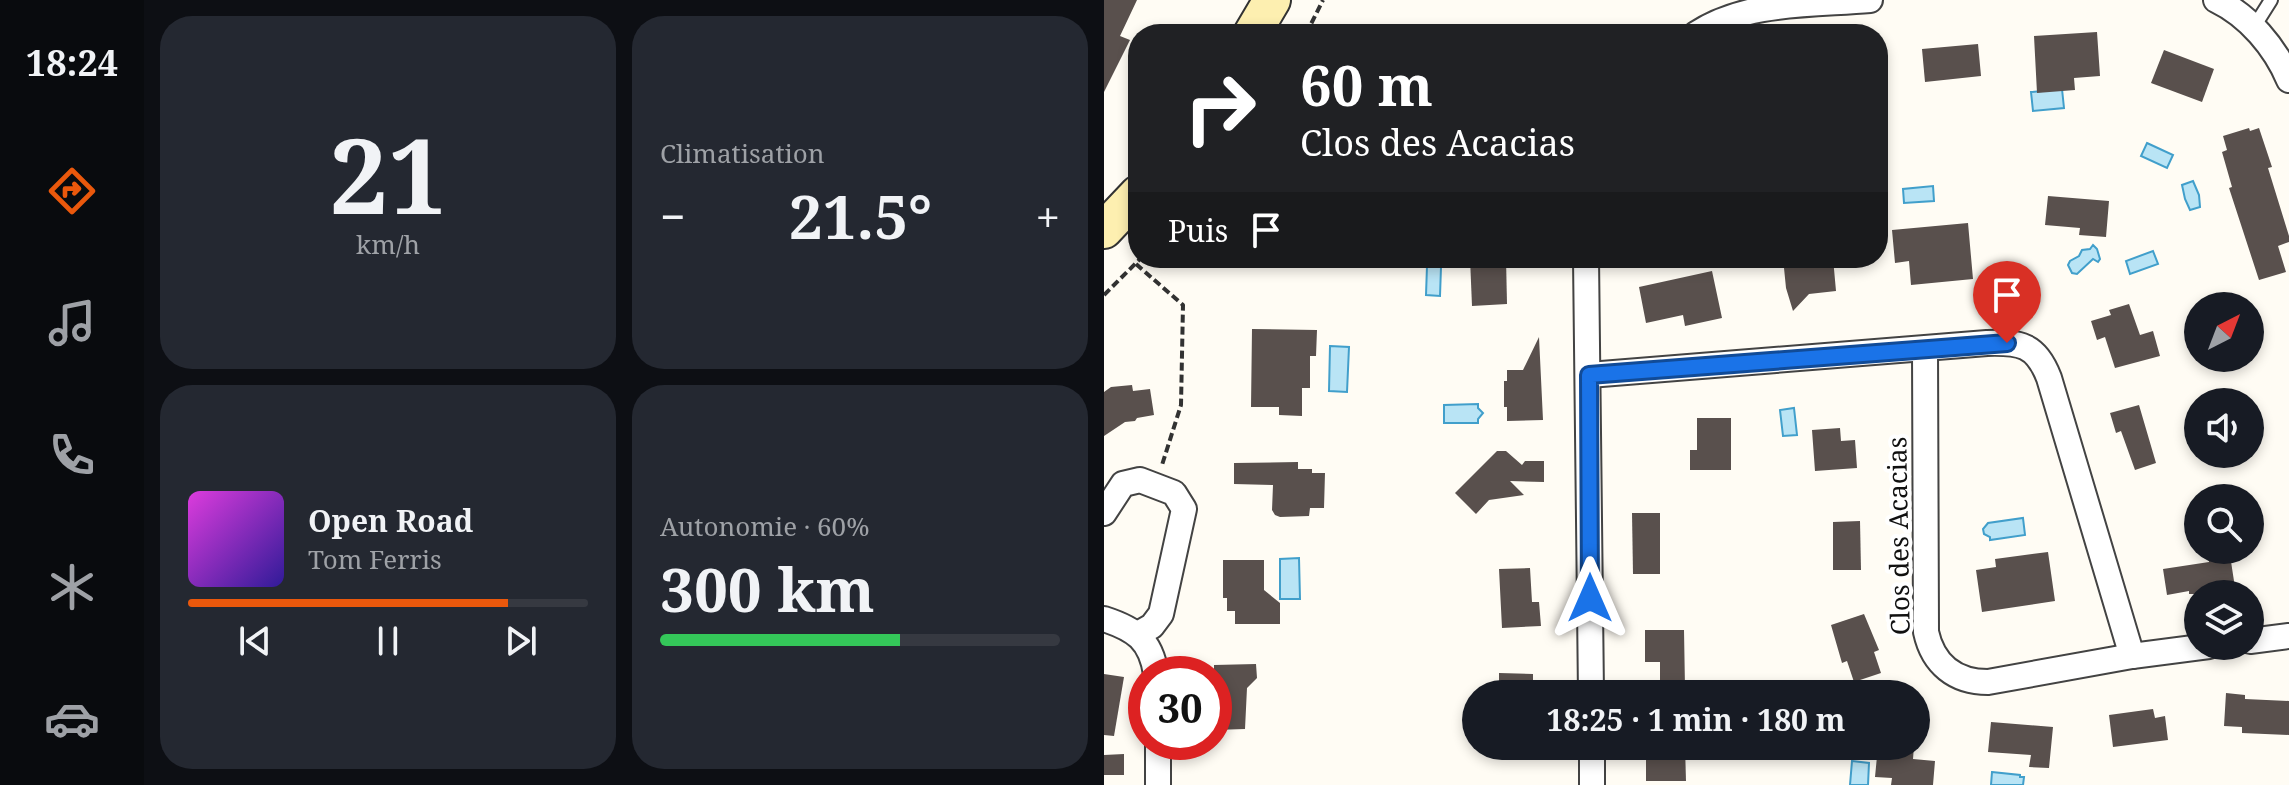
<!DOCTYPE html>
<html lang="fr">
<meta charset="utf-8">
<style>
body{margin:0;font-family:"Noto Serif",serif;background:#242831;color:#f1f3f6;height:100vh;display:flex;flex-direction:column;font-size:30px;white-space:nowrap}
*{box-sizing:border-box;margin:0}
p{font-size:26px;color:#9ea1a6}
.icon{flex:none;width:44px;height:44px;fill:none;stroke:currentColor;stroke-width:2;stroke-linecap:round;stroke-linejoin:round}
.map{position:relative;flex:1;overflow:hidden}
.sheet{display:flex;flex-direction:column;gap:16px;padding:16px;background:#0d0f14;width:960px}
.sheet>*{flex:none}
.guide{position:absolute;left:24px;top:24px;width:760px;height:244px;border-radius:32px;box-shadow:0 4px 12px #0003;background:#202124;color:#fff;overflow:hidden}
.needle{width:52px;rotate:42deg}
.controls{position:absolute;left:1080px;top:292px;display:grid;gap:16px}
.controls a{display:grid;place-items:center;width:80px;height:80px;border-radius:50%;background:#171b24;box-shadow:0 4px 12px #0003;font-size:40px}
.speed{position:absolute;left:24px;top:656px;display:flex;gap:16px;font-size:40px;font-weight:700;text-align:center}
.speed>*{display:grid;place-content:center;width:104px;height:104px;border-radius:50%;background:#171b24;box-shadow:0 4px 12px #0003;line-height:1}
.speed .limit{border:12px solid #d22;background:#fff;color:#111}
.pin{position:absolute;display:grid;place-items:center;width:68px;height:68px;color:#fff;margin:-82px -34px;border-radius:50% 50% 50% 0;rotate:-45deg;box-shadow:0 0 8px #0007}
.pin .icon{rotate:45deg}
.me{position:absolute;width:88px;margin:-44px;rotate:0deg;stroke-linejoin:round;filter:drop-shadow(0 0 6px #0008)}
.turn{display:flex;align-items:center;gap:28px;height:168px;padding:0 40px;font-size:36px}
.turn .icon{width:104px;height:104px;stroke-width:2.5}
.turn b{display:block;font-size:56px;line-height:68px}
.then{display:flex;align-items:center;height:76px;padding:0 40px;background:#0003;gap:16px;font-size:30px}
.big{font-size:60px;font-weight:700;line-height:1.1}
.sheet .widget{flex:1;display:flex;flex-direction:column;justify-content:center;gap:12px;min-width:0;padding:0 28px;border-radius:32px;background:#242831}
.sheet .dial{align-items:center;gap:0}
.dial b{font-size:104px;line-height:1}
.song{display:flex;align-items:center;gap:24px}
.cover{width:96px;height:96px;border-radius:12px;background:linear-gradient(135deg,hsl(300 70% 55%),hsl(250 70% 35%))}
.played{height:8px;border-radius:4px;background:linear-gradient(90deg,#ea580c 80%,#363941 80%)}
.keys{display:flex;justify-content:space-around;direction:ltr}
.heat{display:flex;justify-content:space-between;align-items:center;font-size:44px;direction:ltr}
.charge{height:12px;border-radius:6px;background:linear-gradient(90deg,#34c759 60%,#363941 0)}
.sheet .tiles{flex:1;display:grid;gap:16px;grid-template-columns:repeat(2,1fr)}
.trip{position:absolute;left:358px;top:680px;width:468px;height:80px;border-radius:40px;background:#171b24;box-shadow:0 4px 12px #0003;font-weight:700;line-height:80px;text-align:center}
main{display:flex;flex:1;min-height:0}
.tabs{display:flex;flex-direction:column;width:144px;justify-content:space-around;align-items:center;background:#090b0e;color:#9ea1a6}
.tabs .icon{width:56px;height:56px}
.tabs .on{color:#ea580c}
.tabs b{font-size:36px;color:#f1f3f6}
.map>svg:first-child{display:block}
</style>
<main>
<nav class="tabs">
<b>18:24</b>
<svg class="icon on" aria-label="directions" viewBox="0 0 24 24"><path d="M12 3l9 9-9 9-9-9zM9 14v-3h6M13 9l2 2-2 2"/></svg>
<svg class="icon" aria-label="music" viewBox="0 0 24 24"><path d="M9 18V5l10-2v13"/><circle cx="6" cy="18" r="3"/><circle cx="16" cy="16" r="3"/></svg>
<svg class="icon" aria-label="phone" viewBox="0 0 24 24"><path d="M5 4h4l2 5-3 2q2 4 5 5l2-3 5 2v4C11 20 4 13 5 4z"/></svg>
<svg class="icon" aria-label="climate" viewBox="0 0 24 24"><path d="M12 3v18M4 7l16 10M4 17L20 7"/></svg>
<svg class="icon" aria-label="car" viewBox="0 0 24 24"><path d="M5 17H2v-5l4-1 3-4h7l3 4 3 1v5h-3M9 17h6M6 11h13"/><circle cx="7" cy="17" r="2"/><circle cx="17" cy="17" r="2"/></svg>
</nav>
<section class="sheet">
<div class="tiles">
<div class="widget dial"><b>21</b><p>km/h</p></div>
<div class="widget"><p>Climatisation</p>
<div class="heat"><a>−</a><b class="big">21.5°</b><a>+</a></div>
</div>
<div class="widget">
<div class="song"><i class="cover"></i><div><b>Open Road</b><p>Tom Ferris</p></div></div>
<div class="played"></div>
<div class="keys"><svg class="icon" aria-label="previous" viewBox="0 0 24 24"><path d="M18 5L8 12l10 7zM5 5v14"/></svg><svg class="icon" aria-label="pause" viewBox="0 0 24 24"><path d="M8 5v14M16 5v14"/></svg><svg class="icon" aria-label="next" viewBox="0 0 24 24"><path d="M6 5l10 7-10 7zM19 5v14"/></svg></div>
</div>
<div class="widget"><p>Autonomie · 60%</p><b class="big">300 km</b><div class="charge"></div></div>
</div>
</section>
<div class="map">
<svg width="1185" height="785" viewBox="0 0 1185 785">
<rect width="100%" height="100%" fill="#fffcf4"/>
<g fill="#b9e4f5" stroke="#419fcb" stroke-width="2">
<polygon points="958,89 960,108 929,111 927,92"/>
<polygon points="1043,143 1069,155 1063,168 1037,156"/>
<polygon points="1089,181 1095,195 1096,207 1086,210 1081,199 1078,185"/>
<polygon points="829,186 830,201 800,203 799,189"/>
<polygon points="989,245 993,249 996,259 994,262 989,259 973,274 968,273 964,265 966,261 975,256 978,250 986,249"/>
<polygon points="1049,251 1054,264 1026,274 1022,261"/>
<polygon points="323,266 337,267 336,296 322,295"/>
<polygon points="226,346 245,347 243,392 225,391"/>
<polygon points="374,404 374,408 379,413 374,419 374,423 340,423 340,405"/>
<polygon points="690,408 693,435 679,436 676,410"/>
<polygon points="919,518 921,535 886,540 886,537 880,534 879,529 884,523"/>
<polygon points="195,558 196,599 176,599 176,559"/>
<polygon points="748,761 765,763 764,785 746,785"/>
<polygon points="888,772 916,775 916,777 920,777 919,785 887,785"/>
</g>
<g fill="#59504d">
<polygon points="0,0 33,0 16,36 26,40 0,92"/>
<polygon points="993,32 996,76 970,78 971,90 933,93 930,36"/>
<polygon points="874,44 877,76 821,82 818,49"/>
<polygon points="1060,50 1110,69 1098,102 1047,83"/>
<polygon points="1145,128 1146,131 1155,128 1168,167 1164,168 1185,236 1185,242 1174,246 1182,272 1155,280 1125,188 1128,187 1118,152 1123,150 1119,136"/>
<polygon points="944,196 1005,201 1002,237 975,235 976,228 941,225"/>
<polygon points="864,223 869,279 807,285 805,261 791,263 788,230"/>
<polygon points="366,258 402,258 403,304 368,306"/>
<polygon points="679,258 729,258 732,291 705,294 689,311 682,288"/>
<polygon points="608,271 618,318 581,326 579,315 542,323 535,287"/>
<polygon points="1025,304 1036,335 1049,331 1056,356 1011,368 1001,337 993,340 987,321 1007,315 1005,310"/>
<polygon points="148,329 213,330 212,356 206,356 206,388 198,388 198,416 175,415 175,407 147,407"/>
<polygon points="435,337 439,420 403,421 403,407 400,407 400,381 403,381 403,370 419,370"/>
<polygon points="28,385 29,391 46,389 50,415 33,418 31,421 21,422 0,436 0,392 7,387"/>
<polygon points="1035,405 1052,463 1031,470 1017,431 1012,433 1006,413"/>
<polygon points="593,418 627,418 627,470 586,470 586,450 593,450"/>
<polygon points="736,428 737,441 751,440 753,468 711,471 708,430"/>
<polygon points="393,451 402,451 418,465 421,461 440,461 440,482 406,481 420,495 385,500 372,514 351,493"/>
<polygon points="194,462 194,469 208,469 208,473 221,473 220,508 206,508 205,516 176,517 171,515 168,510 169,485 130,484 130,463"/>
<polygon points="528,513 556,513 556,574 529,574"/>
<polygon points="756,521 757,570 729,570 729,522"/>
<polygon points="944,552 951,601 878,612 872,570 892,567 891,559"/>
<polygon points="1126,555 1132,594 1085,594 1085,591 1063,595 1059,569 1105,562 1105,558"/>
<polygon points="119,560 160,560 160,590 176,603 176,624 131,624 131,611 123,611 123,598 119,598"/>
<polygon points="426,568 428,602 435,602 437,626 398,628 395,569"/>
<polygon points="760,614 775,650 770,652 777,673 750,682 743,661 738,663 727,625"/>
<polygon points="541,630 580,630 581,688 556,689 556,662 541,662"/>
<polygon points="152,664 153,678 143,688 141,729 110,730 110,665"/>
<polygon points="395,673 429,674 429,694 395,694"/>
<polygon points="0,674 20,677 10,736 0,735"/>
<polygon points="1122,693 1141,695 1141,699 1185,701 1185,735 1138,733 1138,727 1120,726"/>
<polygon points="1049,709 1051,718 1061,716 1064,740 1009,747 1005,715"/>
<polygon points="887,722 949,727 945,768 925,767 927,755 884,752"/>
<polygon points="542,746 581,746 582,781 542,781"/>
<polygon points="774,746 810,746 809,759 831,761 829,785 787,785 788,778 771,777"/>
<polygon points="20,754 20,775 0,775 0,755"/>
</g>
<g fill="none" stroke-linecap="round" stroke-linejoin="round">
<g stroke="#434343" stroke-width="16">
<polyline id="service" points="1150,27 1167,0"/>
</g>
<g stroke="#434343" stroke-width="28">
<g id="minor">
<path d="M1112,0C1145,16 1171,47 1185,80"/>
<path d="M592,34C642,1 708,5 766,0"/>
<polyline points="482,258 487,694"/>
<path d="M821,349L822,632C829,664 851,682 884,682L1028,656L1105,646"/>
<path d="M485,375L883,343C916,342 932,344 945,378L1028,656"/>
<polyline points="0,513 19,484 36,480 70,493 80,509 57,614 48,626 34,634"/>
<path d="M0,619C31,629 47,640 52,674"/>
<polyline points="1146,641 1185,636"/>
<polyline points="54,742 54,785"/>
<polyline points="488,746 488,785"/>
</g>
</g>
<g stroke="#323232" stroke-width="40">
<g id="secondary">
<polyline points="148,34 168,0"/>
<polyline points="0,230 34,194"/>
</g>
</g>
<g stroke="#323232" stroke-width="4" stroke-dasharray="8 4" stroke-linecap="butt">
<polyline points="202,34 219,0"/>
<polyline points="32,264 79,305 77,405 58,465"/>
<polyline points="0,295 37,258"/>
</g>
<use href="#service" stroke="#fff" stroke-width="12"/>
<use href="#minor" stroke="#fff" stroke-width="24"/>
<use href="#secondary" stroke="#fdefb0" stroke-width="36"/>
</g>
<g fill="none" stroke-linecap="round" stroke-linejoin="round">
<g stroke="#114b97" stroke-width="20">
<polyline id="route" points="486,598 485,375 903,343"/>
</g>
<use href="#route" stroke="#1a73e8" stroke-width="14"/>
</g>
<g text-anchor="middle" stroke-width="8" stroke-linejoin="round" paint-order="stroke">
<g font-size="26" fill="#101010" stroke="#fff">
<text transform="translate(795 536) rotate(-91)" y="9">Clos des Acacias</text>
</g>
</g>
</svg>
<div class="controls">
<a><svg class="needle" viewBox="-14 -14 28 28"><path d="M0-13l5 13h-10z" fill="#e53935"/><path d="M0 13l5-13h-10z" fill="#9ea1a6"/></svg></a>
<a><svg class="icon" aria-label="sound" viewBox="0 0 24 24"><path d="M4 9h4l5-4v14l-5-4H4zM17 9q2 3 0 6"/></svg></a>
<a><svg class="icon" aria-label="search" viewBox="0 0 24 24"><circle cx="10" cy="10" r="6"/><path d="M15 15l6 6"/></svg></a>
<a><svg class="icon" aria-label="layers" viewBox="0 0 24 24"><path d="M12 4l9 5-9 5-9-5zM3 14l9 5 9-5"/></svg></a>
</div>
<div class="speed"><div class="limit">30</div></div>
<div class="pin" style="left:903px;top:343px;background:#d93025"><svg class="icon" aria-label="arrive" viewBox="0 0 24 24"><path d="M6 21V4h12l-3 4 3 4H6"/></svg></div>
<svg class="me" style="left:486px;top:598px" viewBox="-20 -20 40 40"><path d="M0-17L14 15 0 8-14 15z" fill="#1a73e8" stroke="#fff" stroke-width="4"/></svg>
<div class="trip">18:25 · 1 min · 180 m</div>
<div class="guide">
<div class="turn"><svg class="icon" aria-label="right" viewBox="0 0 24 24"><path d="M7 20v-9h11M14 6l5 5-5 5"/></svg><div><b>60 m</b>Clos des Acacias</div></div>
<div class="then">Puis<svg class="icon" aria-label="arrive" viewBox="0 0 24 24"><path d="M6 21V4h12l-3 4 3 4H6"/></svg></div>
</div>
</div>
</main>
